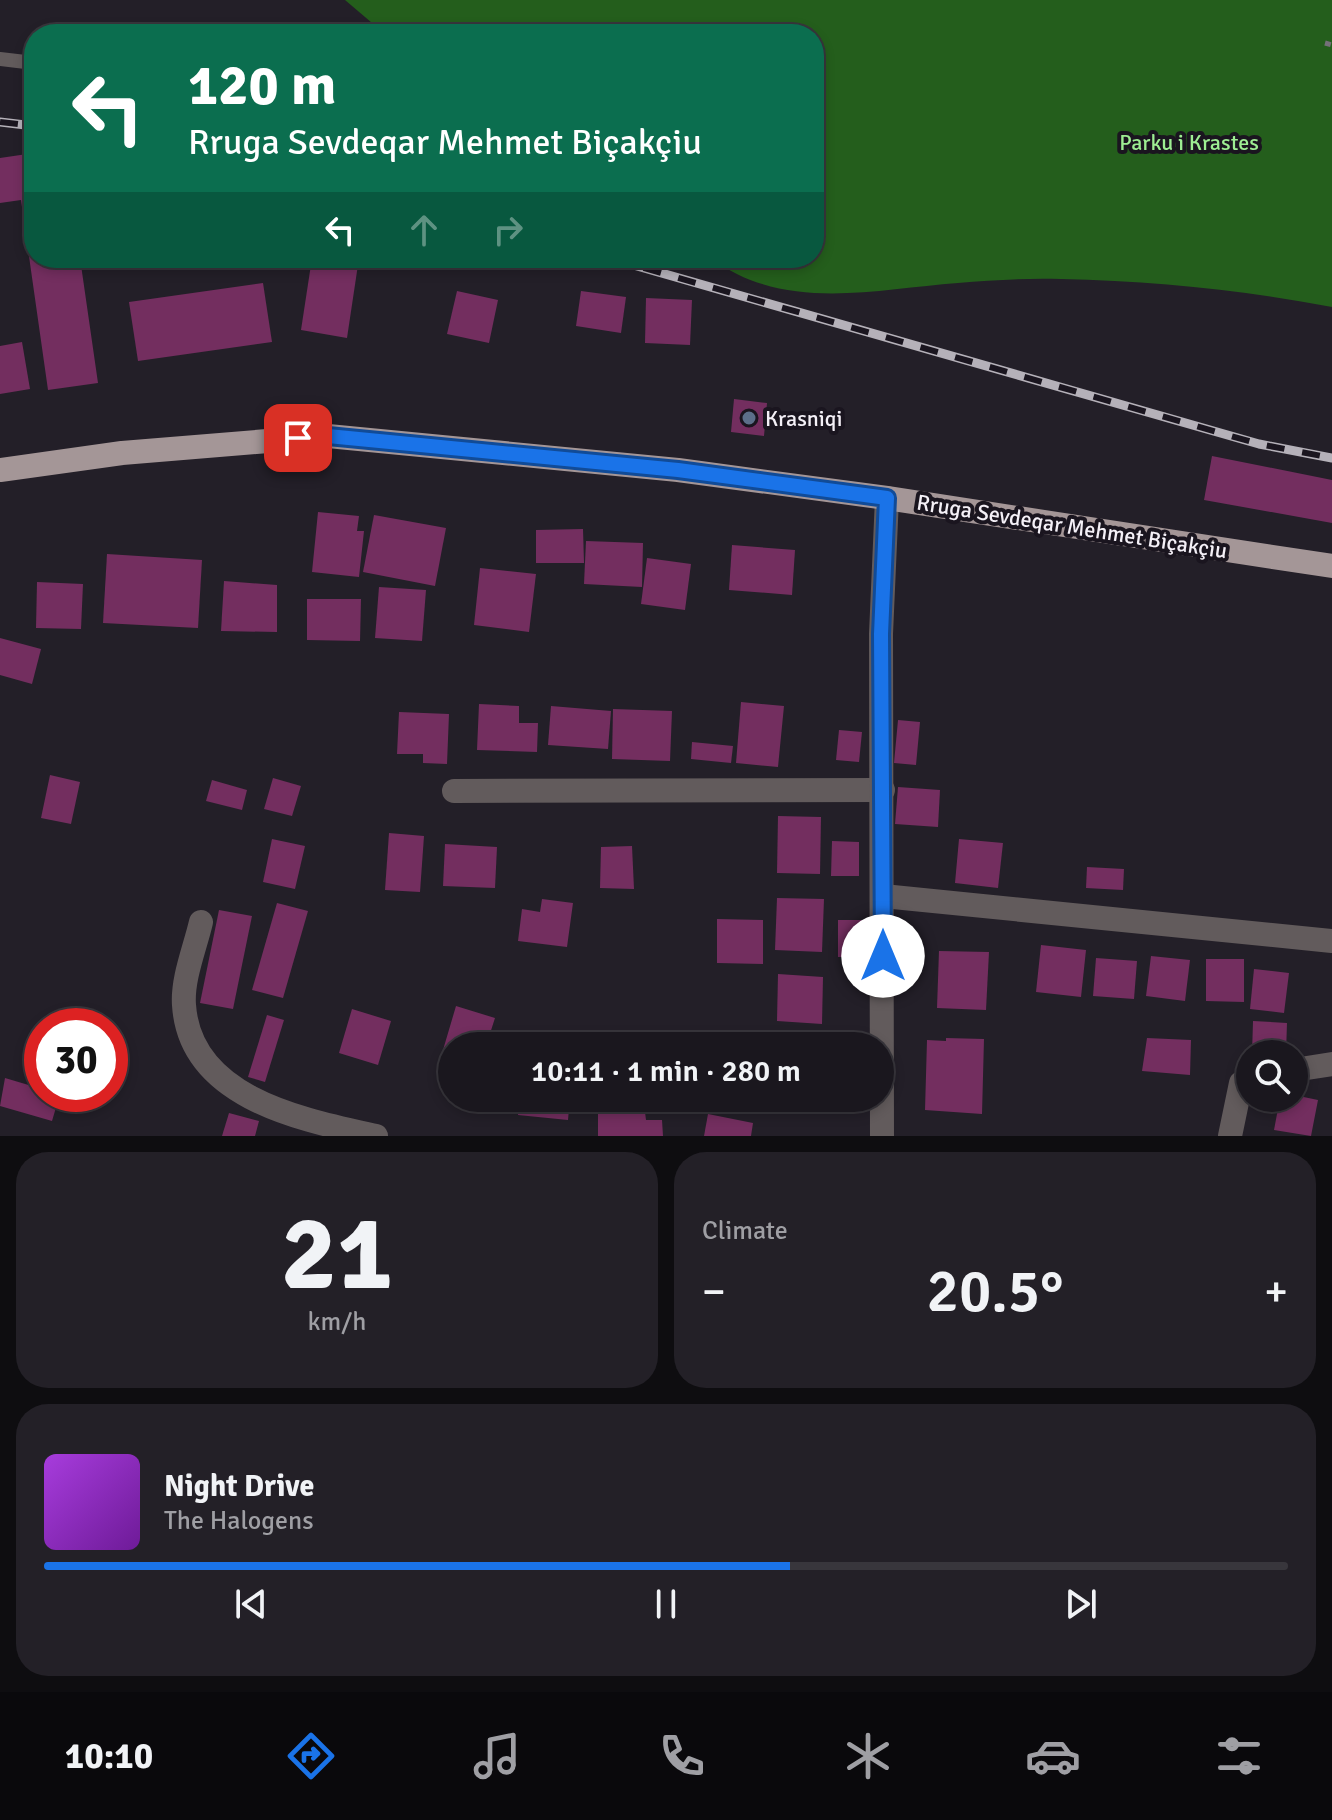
<!DOCTYPE html>
<meta charset="utf-8">
<style>
body{margin:0;font-family:Signika,sans-serif;background:#232027;color:#f1f3f6;height:100vh;display:flex;flex-direction:column;font-size:30px;white-space:nowrap}
*{box-sizing:border-box;margin:0}
p{font-size:26px;color:#9f9fa4}
.icon{flex:none;width:44px;height:44px;fill:none;stroke:currentColor;stroke-width:2;stroke-linecap:round;stroke-linejoin:round}
.map{position:relative;height:1136px;overflow:hidden}
.details{display:flex;flex-direction:column;gap:16px;padding:16px;background:#0e0d10;flex:1}
.details>*{flex:none}
.hud{position:absolute;left:24px;top:24px;width:800px;height:244px;border-radius:32px;box-shadow:0 4px 12px #0003,0 0 0 2px #38363c;background:#0b6e4f;color:#fff;overflow:hidden}
.controls{position:absolute;left:1236px;top:1040px;display:grid;gap:16px}
.controls a{display:grid;place-items:center;width:72px;height:72px;border-radius:50%;background:#1a171e;box-shadow:0 4px 12px #0003,0 0 0 2px #38363c;font-size:40px}
.speed{position:absolute;left:24px;top:1008px;display:flex;gap:16px;font-size:40px;font-weight:700;text-align:center}
.speed>*{display:grid;place-content:center;width:104px;height:104px;border-radius:50%;background:#1a171e;box-shadow:0 4px 12px #0003,0 0 0 2px #38363c;line-height:1}
.speed .limit{border:12px solid #d22;background:#fff;color:#111}
.pin{position:absolute;display:grid;place-items:center;width:68px;height:68px;color:#fff;margin:-34px;border-radius:16px;box-shadow:0 4px 12px #0006}
.me{position:absolute;width:88px;margin:-44px;rotate:0deg;stroke-linejoin:round;filter:drop-shadow(0 0 6px #0008)}
.turn{display:flex;align-items:center;gap:28px;height:168px;padding:0 32px;font-size:36px}
.turn .icon{width:104px;height:104px;stroke-width:2.5}
.turn b{display:block;font-size:56px;line-height:68px}
.lanes{display:flex;align-items:center;height:76px;padding:0 32px;background:#0003;justify-content:center;gap:40px;direction:ltr}
.lanes .off{opacity:.35}
.big{font-size:60px;font-weight:600;line-height:1.1}
.details .card{flex:1;display:flex;flex-direction:column;justify-content:center;gap:12px;min-width:0;padding:0 28px;border-radius:32px;background:#232027}
.details .dial{align-items:center;gap:0}
.dial b{font-size:104px;line-height:1}
.song{display:flex;align-items:center;gap:24px}
.cover{width:96px;height:96px;border-radius:12px;background:linear-gradient(135deg,hsl(280 70% 55%),hsl(280 70% 35%))}
.played{height:8px;border-radius:4px;background:linear-gradient(90deg,#1a73e8 60%,#38363c 60%)}
.keys{display:flex;justify-content:space-around;direction:ltr}
.heat{display:flex;justify-content:space-between;align-items:center;font-size:44px;direction:ltr}
.details .tiles{flex:1;display:grid;gap:16px;grid-template-columns:1fr 1fr}
.card:last-child{grid-column:span 2}
.trip{position:absolute;left:438px;top:1032px;width:456px;height:80px;border-radius:40px;background:#1a171e;box-shadow:0 4px 12px #0003,0 0 0 2px #38363c;font-weight:600;line-height:80px;text-align:center}
.menu{display:flex;height:128px;justify-content:space-around;align-items:center;background:#0a090c;color:#9f9fa4}
.menu .icon{width:56px;height:56px}
.menu .selected{color:#1a73e8}
.menu b{font-size:36px;color:#f1f3f6}
.map>svg:first-child{display:block}
</style>
<div class="map">
<svg width="1332" height="1136" viewBox="0 0 1332 1136">
<rect width="100%" height="100%" fill="#231f28"/>
<path fill="#245e1c" d="M345,0H1332V307C1242,290 1153,281 1061,279C1027,278 992,280 958,283C875,289 784,313 711,258H814V34H385Z"/>
<g fill="#732e5f">
<polygon points="34,153 34,258 80,258 98,383 48,390 21,200 0,203 0,158"/>
<polygon points="312,258 359,258 347,338 301,330"/>
<polygon points="263,283 272,342 138,361 129,302"/>
<polygon points="457,291 498,300 489,343 447,334"/>
<polygon points="581,291 626,297 621,333 576,326"/>
<polygon points="646,298 692,300 690,345 645,343"/>
<polygon points="22,342 30,389 0,394 0,346"/>
<polygon points="734,399 767,403 764,436 731,432"/>
<polygon points="1212,456 1332,480 1332,523 1204,500"/>
<polygon points="318,512 359,516 357,531 364,531 359,577 312,572"/>
<polygon points="374,515 446,528 435,586 363,572"/>
<polygon points="583,529 584,563 536,563 536,530"/>
<polygon points="586,541 643,543 642,587 584,584"/>
<polygon points="732,545 795,550 792,595 729,590"/>
<polygon points="107,554 202,560 198,628 103,623"/>
<polygon points="647,558 691,564 685,610 641,604"/>
<polygon points="480,568 536,574 529,632 474,625"/>
<polygon points="224,581 277,585 277,632 221,631"/>
<polygon points="37,582 83,584 81,629 36,628"/>
<polygon points="379,587 426,590 422,641 375,638"/>
<polygon points="307,599 361,599 360,641 307,640"/>
<polygon points="0,638 41,649 32,684 0,675"/>
<polygon points="741,702 784,706 778,767 736,763"/>
<polygon points="479,704 519,706 519,723 538,723 537,752 477,750"/>
<polygon points="551,706 611,711 608,749 548,745"/>
<polygon points="613,709 672,711 670,761 612,759"/>
<polygon points="399,712 449,714 447,764 423,763 423,754 397,754"/>
<polygon points="898,720 920,722 916,765 894,763"/>
<polygon points="839,730 862,732 859,762 836,760"/>
<polygon points="692,742 733,746 731,763 691,759"/>
<polygon points="50,775 80,782 71,824 41,818"/>
<polygon points="273,778 301,786 292,816 264,809"/>
<polygon points="212,780 247,790 242,810 206,801"/>
<polygon points="898,787 940,790 938,827 895,824"/>
<polygon points="778,816 821,817 820,874 777,873"/>
<polygon points="389,833 424,836 420,892 385,890"/>
<polygon points="272,839 305,846 295,889 263,882"/>
<polygon points="959,839 1003,843 998,888 955,883"/>
<polygon points="832,841 859,842 859,876 831,876"/>
<polygon points="445,844 497,847 495,888 443,886"/>
<polygon points="632,846 634,889 600,888 601,847"/>
<polygon points="1087,867 1124,869 1123,890 1086,888"/>
<polygon points="777,898 824,899 822,952 775,950"/>
<polygon points="542,899 573,903 567,947 518,941 522,909 540,912"/>
<polygon points="277,903 308,911 283,998 252,990"/>
<polygon points="219,910 252,916 233,1009 200,1003"/>
<polygon points="717,919 763,920 763,964 717,963"/>
<polygon points="838,920 863,920 864,957 838,957"/>
<polygon points="1041,945 1086,950 1081,997 1036,992"/>
<polygon points="939,951 989,952 986,1010 937,1008"/>
<polygon points="1151,956 1190,960 1185,1001 1146,996"/>
<polygon points="1096,958 1137,961 1134,999 1093,996"/>
<polygon points="1206,959 1244,959 1244,1002 1206,1001"/>
<polygon points="1254,969 1289,973 1284,1013 1250,1009"/>
<polygon points="778,974 823,977 822,1024 777,1021"/>
<polygon points="456,1006 495,1018 486,1046 452,1046 452,1053 443,1050"/>
<polygon points="352,1009 391,1021 378,1065 339,1053"/>
<polygon points="267,1015 284,1020 265,1082 248,1077"/>
<polygon points="1253,1021 1287,1023 1286,1054 1252,1054"/>
<polygon points="946,1038 984,1039 982,1114 925,1110 927,1040 946,1041"/>
<polygon points="1147,1038 1191,1040 1190,1075 1142,1071"/>
<polygon points="5,1078 42,1089 42,1094 60,1094 52,1121 0,1106"/>
<polygon points="1294,1095 1318,1100 1311,1136 1274,1130 1280,1098 1294,1098"/>
<polygon points="520,1098 570,1098 568,1120 518,1115"/>
<polygon points="621,1098 662,1098 660,1108"/>
<polygon points="645,1112 646,1120 662,1120 663,1136 598,1136 598,1113"/>
<polygon points="229,1113 259,1121 255,1136 222,1136"/>
<polygon points="708,1114 753,1123 751,1136 704,1136"/>
</g>
<g fill="none" stroke-linecap="round" stroke-linejoin="round">
<polyline stroke="#747078" stroke-width="5" stroke-dasharray="6 6" stroke-linecap="butt" points="1325,43 1332,45"/>
<polyline stroke="#625b5c" stroke-width="14" points="0,59 34,63"/>
<g stroke="#625b5c" stroke-width="24">
<polyline points="454,791 883,790"/>
<polyline points="883,896 1332,941"/>
<path d="M201,922C195,948 182,979 184,1005C190,1099 304,1120 376,1136"/>
<polyline points="1294,1070 1332,1064"/>
<polyline points="882,1136 881,634 887,498"/>
<polyline points="1230,1136 1241,1083 1250,1078"/>
</g>
<polyline stroke="#a49697" stroke-width="24" points="0,470 122,453 328,436 678,470 887,498 1332,566"/>
<g stroke="#b5b1b9" stroke-width="9">
<g id="rail">
<polyline points="0,122 34,126"/>
<polyline points="609,258 1259,444 1332,458"/>
</g>
</g>
<use href="#rail" stroke="#1a151f" stroke-width="6" stroke-dasharray="18" stroke-linecap="butt"/>
</g>
<g fill="none" stroke-linecap="round" stroke-linejoin="round">
<g stroke="#114b97" stroke-width="20">
<polyline id="route" points="298,438 328,436 678,470 887,498 881,634 883,956"/>
</g>
<use href="#route" stroke="#1a73e8" stroke-width="14"/>
</g>
<circle fill="#5c6f8a" stroke="#1a151f" stroke-width="3" cx="749" cy="418" r="8"/>
<g text-anchor="middle" stroke-width="8" stroke-linejoin="round" paint-order="stroke">
<g font-size="22" fill="#9eee93" stroke="#1a151f">
<text x="1189" y="150">Parku i Krastes</text>
</g>
<g font-size="22" fill="#f4f0f7" stroke="#1a151f" text-anchor="start">
<text x="765" y="426">Krasniqi</text>
</g>
<g font-size="22" fill="#f4f0f7" stroke="#1a151f">
<text transform="translate(1072 526) rotate(9)" y="8">Rruga Sevdeqar Mehmet Biçakçiu</text>
</g>
</g>
</svg>
<div class="controls">
<a><svg class="icon" aria-label="search" viewBox="0 0 24 24"><circle cx="10" cy="10" r="6"/><path d="M15 15l6 6"/></svg></a>
</div>
<div class="speed"><div class="limit">30</div></div>
<div class="pin" style="left:298px;top:438px;background:#d93025"><svg class="icon" aria-label="arrive" viewBox="0 0 24 24"><path d="M6 21V4h12l-3 4 3 4H6"/></svg></div>
<svg class="me" style="left:883px;top:956px" viewBox="-20 -20 40 40"><circle r="19" fill="#fff"/><path d="M0-13L10 11 0 6-10 11z" fill="#1a73e8"/></svg>
<div class="trip">10:11 · 1 min · 280 m</div>
<div class="hud">
<div class="turn"><svg class="icon" aria-label="left" viewBox="0 0 24 24"><path d="M17 20v-9H6M10 6l-5 5 5 5"/></svg><div><b>120 m</b>Rruga Sevdeqar Mehmet Biçakçiu</div></div>
<div class="lanes"><svg class="icon" aria-label="left" viewBox="0 0 24 24"><path d="M17 20v-9H6M10 6l-5 5 5 5"/></svg><svg class="icon off" aria-label="ahead" viewBox="0 0 24 24"><path d="M12 20V5M6 11l6-6 6 6"/></svg><svg class="icon off" aria-label="right" viewBox="0 0 24 24"><path d="M7 20v-9h11M14 6l5 5-5 5"/></svg></div>
</div>
</div>
<section class="details">
<div class="tiles">
<div class="card dial"><b>21</b><p>km/h</p></div>
<div class="card"><p>Climate</p>
<div class="heat"><a>−</a><b class="big">20.5°</b><a>+</a></div>
</div>
<div class="card">
<div class="song"><i class="cover"></i><div><b>Night Drive</b><p>The Halogens</p></div></div>
<div class="played"></div>
<div class="keys"><svg class="icon" aria-label="previous" viewBox="0 0 24 24"><path d="M18 5L8 12l10 7zM5 5v14"/></svg><svg class="icon" aria-label="pause" viewBox="0 0 24 24"><path d="M8 5v14M16 5v14"/></svg><svg class="icon" aria-label="next" viewBox="0 0 24 24"><path d="M6 5l10 7-10 7zM19 5v14"/></svg></div>
</div>
</div>
</section>
<nav class="menu">
<b>10:10</b>
<svg class="icon selected" aria-label="directions" viewBox="0 0 24 24"><path d="M12 3l9 9-9 9-9-9zM9 14v-3h6M13 9l2 2-2 2"/></svg>
<svg class="icon" aria-label="music" viewBox="0 0 24 24"><path d="M9 18V5l10-2v13"/><circle cx="6" cy="18" r="3"/><circle cx="16" cy="16" r="3"/></svg>
<svg class="icon" aria-label="phone" viewBox="0 0 24 24"><path d="M5 4h4l2 5-3 2q2 4 5 5l2-3 5 2v4C11 20 4 13 5 4z"/></svg>
<svg class="icon" aria-label="climate" viewBox="0 0 24 24"><path d="M12 3v18M4 7l16 10M4 17L20 7"/></svg>
<svg class="icon" aria-label="car" viewBox="0 0 24 24"><path d="M5 17H2v-5l4-1 3-4h7l3 4 3 1v5h-3M9 17h6M6 11h13"/><circle cx="7" cy="17" r="2"/><circle cx="17" cy="17" r="2"/></svg>
<svg class="icon" aria-label="filters" viewBox="0 0 24 24"><path d="M4 7h16M4 17h16"/><circle cx="9" cy="7" r="2"/><circle cx="15" cy="17" r="2"/></svg>
</nav>
